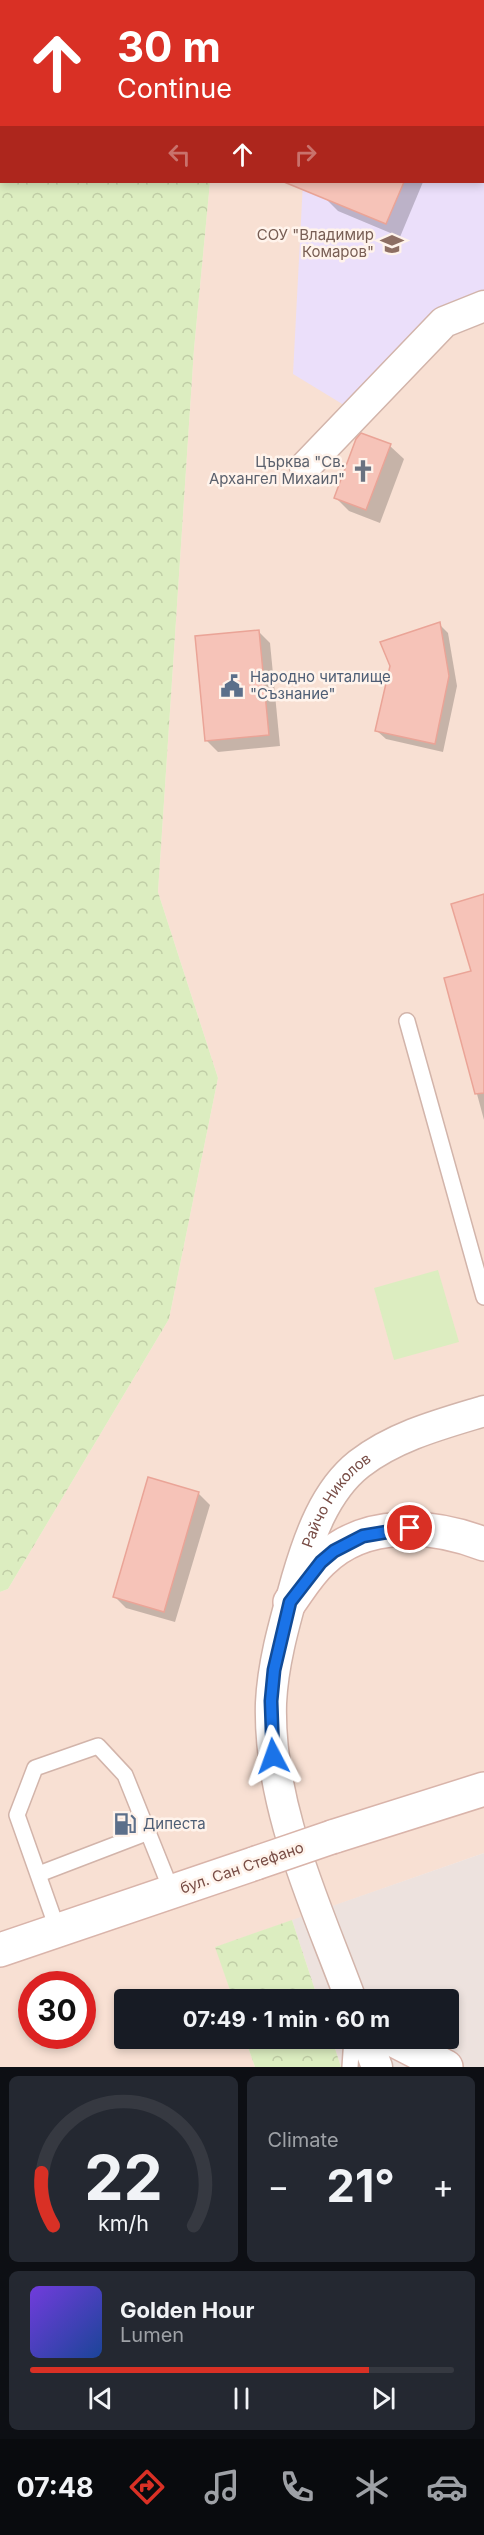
<!DOCTYPE html>
<meta charset="utf-8">
<style>
body{margin:0;font-family:Inter,sans-serif;background:#242831;color:#f1f3f6;height:100vh;display:flex;flex-direction:column;font-size:22px;white-space:nowrap}
*{box-sizing:border-box;margin:0}
p{font-size:20px;color:#9ea1a6}
.icon{flex:none;width:33px;height:33px;fill:none;stroke:currentColor;stroke-width:2;stroke-linecap:round;stroke-linejoin:round}
.map{position:relative;height:2067px;overflow:hidden}
.panel{display:flex;flex-direction:column;gap:9px;padding:9px;background:#0d0f14;flex:1}
.panel>*{flex:none}
.hud{position:absolute;left:0px;top:0px;width:484px;height:183px;box-shadow:0 3px 9px #0003;background:#d93025;color:#fff;overflow:hidden}
.speed{position:absolute;left:18px;top:1971px;display:flex;gap:12px;font-size:30px;font-weight:700;text-align:center}
.speed>*{display:grid;place-content:center;width:78px;height:78px;border-radius:50%;background:#171b24;box-shadow:0 3px 9px #0003;line-height:1}
.speed .limit{border:9px solid #d22;background:#fff;color:#111}
.pin{position:absolute;display:grid;place-items:center;width:51px;height:51px;color:#fff;margin:-26px;border:3px solid #fff;border-radius:50%;box-shadow:0 2px 6px #0007}
.me{position:absolute;width:66px;margin:-33px;rotate:356deg;stroke-linejoin:round;filter:drop-shadow(0 0 4px #0008)}
.turn{display:flex;align-items:center;gap:21px;height:126px;padding:0 18px;font-size:27px}
.turn .icon{width:78px;height:78px;stroke-width:2.5}
.turn b{display:block;font-size:42px;line-height:51px}
.lanes{display:flex;align-items:center;height:57px;padding:0 18px;background:#0003;justify-content:center;gap:30px;direction:ltr}
.lanes .off{opacity:.35}
.big{font-size:45px;font-weight:700;line-height:1.1}
.panel .tile{flex:1;display:flex;flex-direction:column;justify-content:center;gap:9px;min-width:0;padding:0 21px;border-radius:9px;background:#242831}
.panel .dial{align-items:center;gap:0}
.dial svg{height:156px;overflow:visible;fill:none;stroke:#363941;stroke-width:7;stroke-linecap:round;text-anchor:middle}
.dial text{fill:#f1f3f6;stroke:none}
.song{display:flex;align-items:center;gap:18px}
.cover{width:72px;height:72px;border-radius:9px;background:linear-gradient(135deg,hsl(260 70% 55%),hsl(220 70% 35%))}
.played{height:6px;border-radius:3px;background:linear-gradient(90deg,#d93025 80%,#363941 80%)}
.keys{display:flex;justify-content:space-around;direction:ltr}
.heat{display:flex;justify-content:space-between;align-items:center;font-size:33px;direction:ltr}
.panel .tiles{flex:1;display:grid;gap:9px;grid-template-columns:1fr 1fr}
.tile:last-child{grid-column:span 2}
.trip{position:absolute;left:114px;top:1989px;width:345px;height:60px;border-radius:6px;background:#171b24;box-shadow:0 3px 9px #0003;font-weight:700;line-height:60px;text-align:center}
.tabs{display:flex;height:96px;justify-content:space-around;align-items:center;background:#090b0e;color:#9ea1a6}
.tabs .icon{width:42px;height:42px}
.tabs .current{color:#d93025}
.tabs b{font-size:27px;color:#f1f3f6}
.map>svg:first-child{display:block}
</style>
<div class="map">
<svg width="484" height="2067" viewBox="0 0 484 2067">
<defs>
<pattern id="forest-crowns" width="20" height="18" patternUnits="userSpaceOnUse" patternTransform="scale(1.5)"><rect width="20" height="18" fill="#dcedc0"/><path d="M2 6a3 3 0 1 1 6 0M12 15a3 3 0 1 1 6 0" fill="none" stroke="#c0cda6"/></pattern>
</defs>
<rect width="100%" height="100%" fill="#feede3"/>
<path fill="#f8e0d3" fill-rule="evenodd" d="M226,0H484V1853L216,1947L233,1999L124,2000V2038L245,2039L255,2067H0V1592L8,1589L169,1319L218,1078L158,892L194,349L210,182H483V2ZM32,1984H82V2036H32Z"/>
<polygon fill="#ede2de" points="484,1853 484,2067 341,2067 332,2039 448,2038 448,2000 318,1999 292,1920"/>
<polygon fill="#ebdffa" points="313,0 484,0 484,306 357,413 293,374 303,182 483,182 483,2"/>
<polygon fill="#dcedc0" points="438,1270 459,1342 394,1360 374,1288"/>
<g fill="url(#forest-crowns)">
<polygon points="0,0 226,0 2,2 2,182 210,182 194,349 158,892 218,1078 169,1319 8,1589 0,1592"/>
<polygon points="292,1920 318,1999 233,1999 215,1947"/>
<polygon points="245,2039 332,2039 341,2067 255,2067"/>
</g>
<g fill="#0003">
<polygon points="372,0 438,0 371,2"/>
<polygon points="332,182 423,182 400,237 338,211 325,198"/>
<polygon points="362,435 390,446 404,459 380,523 349,511 336,498"/>
<polygon points="439,624 448,633 457,686 443,752 386,739 377,731"/>
<polygon points="258,631 270,643 280,746 218,752 207,741"/>
<polygon points="484,896 484,1120 446,979 473,972"/>
<polygon points="198,1493 210,1505 175,1622 126,1608 115,1597"/>
</g>
<g fill="#f6c3b8" stroke="#eaa497" stroke-width="1.5">
<polygon points="284,182 404,182 386,224"/>
<polygon points="361,433 391,444 366,510 334,498 356,439"/>
<polygon points="440,622 449,676 435,744 375,731 390,666 380,642"/>
<polygon points="259,630 269,735 205,741 195,636"/>
<polygon points="484,894 484,1093 475,1094 444,978 471,971 451,904"/>
<polygon points="148,1477 199,1492 164,1612 113,1597"/>
</g>
<g fill="none" stroke-linecap="round" stroke-linejoin="round">
<g stroke="#d2b4aa" stroke-width="18">
<g id="service">
<polyline points="407,1021 484,1297"/>
<polyline points="39,1874 146,1833"/>
<polyline points="58,1931 17,1815 35,1768 98,1746 125,1775 172,1892"/>
<polyline points="350,2067 352,2038"/>
</g>
</g>
<g stroke="#d2b4aa" stroke-width="33">
<g id="minor">
<polyline points="305,467 444,322 484,306"/>
<path id="s1" d="M351,2000C316,1905 268,1806 271,1703C273,1660 286,1618 297,1578C309,1537 325,1491 359,1464C395,1436 441,1424 484,1411"/>
<polyline points="366,2038 377,2067"/>
</g>
</g>
<g stroke="#d9b4aa" stroke-width="36">
<g id="secondary">
<path d="M290,1602C300,1588 309,1573 322,1561C365,1519 432,1524 484,1544"/>
<polyline points="332,1837 484,1789"/>
<polyline points="0,1950 256,1863"/>
<polyline points="390,2038 446,2067"/>
</g>
</g>
<use href="#service" stroke="#fff" stroke-width="15"/>
<use href="#minor" stroke="#fff" stroke-width="30"/>
<use href="#secondary" stroke="#fff" stroke-width="33"/>
<g stroke="#d9b4aa" stroke-width="36" stroke-linecap="butt">
<polyline id="secondary-bridge" points="256,1863 332,1837"/>
</g>
<use href="#secondary-bridge" stroke="#fff" stroke-width="33"/>
</g>
<g fill="none" stroke-linecap="round" stroke-linejoin="round">
<g stroke="#114b97" stroke-width="15">
<polyline id="route" points="273,1756 271,1701 274,1670 290,1602 321,1562 334,1551 363,1536 410,1528"/>
</g>
<use href="#route" stroke="#1a73e8" stroke-width="10"/>
</g>
<defs>
<g id="school-bare" transform="scale(1.8)"><path d="M0-5L7-2L0 1L-7-2ZM-4 1L0 2.5L4 1V4Q0 6-4 4Z" fill="#8d6e63" stroke="#fff3eb" stroke-width="2.5" paint-order="stroke"/></g>
<g id="church-bare" transform="scale(1.8)"><path d="M-1.2-6h2.4v3.5h3.3v2.4h-3.3V6h-2.4V-.1h-3.3v-2.4h3.3Z" fill="#6b7280" stroke="#fff3eb" stroke-width="2.5" paint-order="stroke"/></g>
<g id="civic-bare" transform="scale(1.8)"><path d="M-.6-6.5H3V-4.5H.6V-3L4-1V1h2V6H-6V1h2V-1L-.6-3ZM-1.2 2.5V6h2.4V2.5Z" fill="#5c6f8a" stroke="#fff3eb" stroke-width="2.5" paint-order="stroke"/></g>
<g id="fuel-bare" transform="scale(1.8)"><path d="M-5.5-6h7V0h2V4h1.3V-2.5L3-4.5l.8-.8L6-3V5H2.5V1h-1V6h-7ZM-4.2-4.7v3.2H.2V-4.7Z" fill="#5c6f8a" stroke="#fff3eb" stroke-width="2.5" paint-order="stroke"/></g>
</defs>
<g fill-rule="evenodd">
<use href="#school-bare" x="392" y="244"/>
<use href="#church-bare" x="363" y="471"/>
<use href="#civic-bare" x="232" y="686"/>
<use href="#fuel-bare" x="125" y="1824"/>
</g>
<g text-anchor="middle" stroke-width="5" stroke-linejoin="round" paint-order="stroke">
<g font-size="15" fill="#785e54" stroke="#fff3eb" text-anchor="end">
<text x="374" y="240">СОУ "Владимир<tspan x="374" dy="17">Комаров"</tspan></text>
</g>
<g font-size="15" fill="#5b616d" stroke="#fff3eb" text-anchor="end">
<text x="345" y="467">Църква "Св.<tspan x="345" dy="17">Архангел Михаил"</tspan></text>
</g>
<g font-size="15" fill="#4e5e75" stroke="#fff3eb" text-anchor="start">
<text x="250" y="682">Народно читалище<tspan x="250" dy="17">"Съзнание"</tspan></text>
<text x="143" y="1829">Дипеста</text>
</g>
<g font-size="15" fill="#784d46" stroke="#fff3eb">
<text dy="5" stroke="none"><textPath href="#s1" startOffset="526">Райчо Николов</textPath></text>
<text transform="translate(242 1868) rotate(-19)" y="5">бул. Сан Стефано</text>
</g>
</g>
</svg>
<div class="speed"><div class="limit">30</div></div>
<div class="pin" style="left:410px;top:1528px;background:#d93025"><svg class="icon" aria-label="arrive" viewBox="0 0 24 24"><path d="M6 21V4h12l-3 4 3 4H6"/></svg></div>
<svg class="me" style="left:273px;top:1756px" viewBox="-20 -20 40 40"><path d="M0-17L14 15 0 8-14 15z" fill="#1a73e8" stroke="#fff" stroke-width="4"/></svg>
<div class="trip">07:49 · 1 min · 60 m</div>
<div class="hud">
<div class="turn"><svg class="icon" aria-label="ahead" viewBox="0 0 24 24"><path d="M12 20V5M6 11l6-6 6 6"/></svg><div><b>30 m</b>Continue</div></div>
<div class="lanes"><svg class="icon off" aria-label="left" viewBox="0 0 24 24"><path d="M17 20v-9H6M10 6l-5 5 5 5"/></svg><svg class="icon" aria-label="ahead" viewBox="0 0 24 24"><path d="M12 20V5M6 11l6-6 6 6"/></svg><svg class="icon off" aria-label="right" viewBox="0 0 24 24"><path d="M7 20v-9h11M14 6l5 5-5 5"/></svg></div>
</div>
</div>
<section class="panel">
<div class="tiles">
<div class="tile dial"><svg viewBox="0 0 100 80">
<path d="M14 69A42 42 0 1 1 86 69"/>
<path d="M14 69A42 42 0 0 1 8 42" stroke="#d93025"/>
<text x="50" y="56" font-size="32" font-weight="700">22</text>
<text x="50" y="72" font-size="11">km/h</text>
</svg></div>
<div class="tile"><p>Climate</p>
<div class="heat"><a>−</a><b class="big">21°</b><a>+</a></div>
</div>
<div class="tile">
<div class="song"><i class="cover"></i><div><b>Golden Hour</b><p>Lumen</p></div></div>
<div class="played"></div>
<div class="keys"><svg class="icon" aria-label="previous" viewBox="0 0 24 24"><path d="M18 5L8 12l10 7zM5 5v14"/></svg><svg class="icon" aria-label="pause" viewBox="0 0 24 24"><path d="M8 5v14M16 5v14"/></svg><svg class="icon" aria-label="next" viewBox="0 0 24 24"><path d="M6 5l10 7-10 7zM19 5v14"/></svg></div>
</div>
</div>
</section>
<nav class="tabs">
<b>07:48</b>
<svg class="icon current" aria-label="directions" viewBox="0 0 24 24"><path d="M12 3l9 9-9 9-9-9zM9 14v-3h6M13 9l2 2-2 2"/></svg>
<svg class="icon" aria-label="music" viewBox="0 0 24 24"><path d="M9 18V5l10-2v13"/><circle cx="6" cy="18" r="3"/><circle cx="16" cy="16" r="3"/></svg>
<svg class="icon" aria-label="phone" viewBox="0 0 24 24"><path d="M5 4h4l2 5-3 2q2 4 5 5l2-3 5 2v4C11 20 4 13 5 4z"/></svg>
<svg class="icon" aria-label="climate" viewBox="0 0 24 24"><path d="M12 3v18M4 7l16 10M4 17L20 7"/></svg>
<svg class="icon" aria-label="car" viewBox="0 0 24 24"><path d="M5 17H2v-5l4-1 3-4h7l3 4 3 1v5h-3M9 17h6M6 11h13"/><circle cx="7" cy="17" r="2"/><circle cx="17" cy="17" r="2"/></svg>
</nav>
